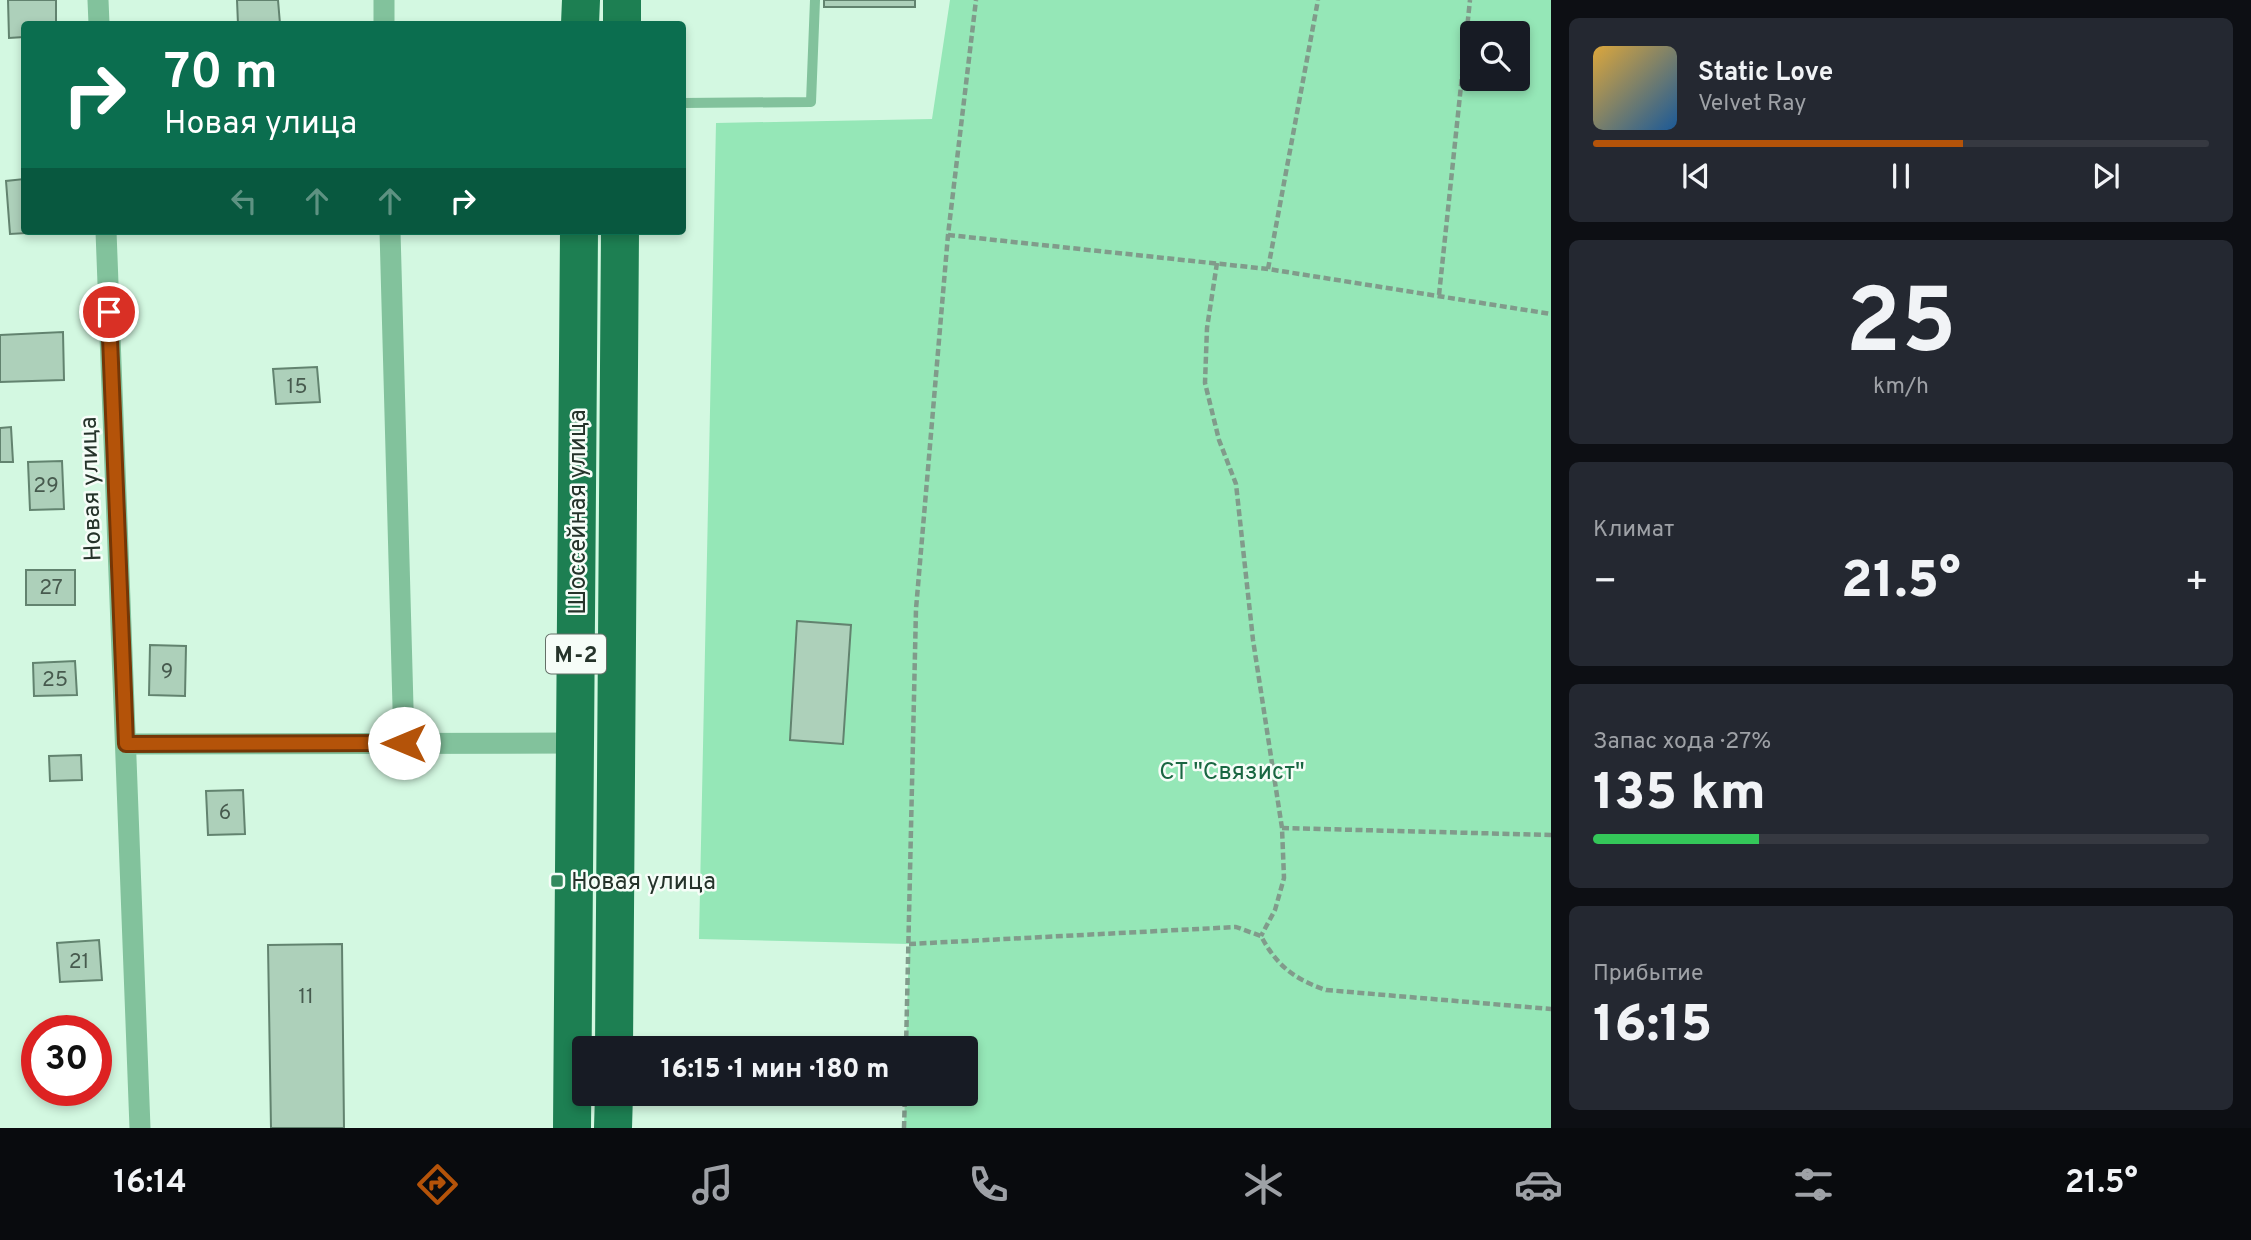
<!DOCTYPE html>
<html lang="ru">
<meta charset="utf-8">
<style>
body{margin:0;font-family:Overpass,sans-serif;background:#242831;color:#f1f3f6;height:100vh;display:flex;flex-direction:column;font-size:26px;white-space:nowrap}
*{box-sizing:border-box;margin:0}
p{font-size:23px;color:#9ea1a6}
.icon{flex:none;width:38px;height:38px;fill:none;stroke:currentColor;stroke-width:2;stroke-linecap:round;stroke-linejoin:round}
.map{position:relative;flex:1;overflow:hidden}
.sheet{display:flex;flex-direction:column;gap:18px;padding:18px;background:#0d0f14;width:700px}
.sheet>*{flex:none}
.banner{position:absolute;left:21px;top:21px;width:665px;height:214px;border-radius:7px;box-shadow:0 4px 10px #0003;background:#0b6e4f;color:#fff;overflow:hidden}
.controls{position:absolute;left:1460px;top:21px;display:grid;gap:14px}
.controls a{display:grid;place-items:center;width:70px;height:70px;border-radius:7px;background:#171b24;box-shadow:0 4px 10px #0003;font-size:35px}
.speed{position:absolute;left:21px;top:1015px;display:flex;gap:14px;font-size:35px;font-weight:700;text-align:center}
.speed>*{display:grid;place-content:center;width:91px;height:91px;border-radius:50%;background:#171b24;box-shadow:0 4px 10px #0003;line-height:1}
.speed .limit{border:10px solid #d22;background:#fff;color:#111}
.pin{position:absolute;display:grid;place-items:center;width:60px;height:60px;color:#fff;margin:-30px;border:4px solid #fff;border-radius:50%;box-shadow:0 2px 7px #0007}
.me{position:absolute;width:77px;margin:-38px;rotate:270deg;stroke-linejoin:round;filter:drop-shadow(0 0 5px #0008)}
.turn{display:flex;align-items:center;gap:24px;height:147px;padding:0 28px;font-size:32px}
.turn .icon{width:91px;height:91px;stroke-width:2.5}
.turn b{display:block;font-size:49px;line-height:60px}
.lanes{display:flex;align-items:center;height:66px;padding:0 28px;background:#0003;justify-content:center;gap:35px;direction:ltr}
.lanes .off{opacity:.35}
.big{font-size:52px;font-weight:800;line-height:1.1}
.sheet .card{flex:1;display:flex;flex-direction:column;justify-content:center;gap:10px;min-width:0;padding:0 24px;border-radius:10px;background:#242831}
.sheet .dial{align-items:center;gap:0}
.dial b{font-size:91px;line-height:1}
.song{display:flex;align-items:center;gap:21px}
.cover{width:84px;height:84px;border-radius:10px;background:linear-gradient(135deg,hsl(40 70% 55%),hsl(210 70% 35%))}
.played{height:7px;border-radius:4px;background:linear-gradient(90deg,#b45309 60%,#363941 60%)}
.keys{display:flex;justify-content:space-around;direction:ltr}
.heat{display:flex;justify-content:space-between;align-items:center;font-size:38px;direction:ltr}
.charge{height:10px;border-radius:5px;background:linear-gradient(90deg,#34c759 27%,#363941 0)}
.trip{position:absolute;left:572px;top:1036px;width:406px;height:70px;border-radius:7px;background:#171b24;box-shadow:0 4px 10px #0003;font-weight:800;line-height:70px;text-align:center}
.menu{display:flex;height:112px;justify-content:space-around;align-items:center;background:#090b0e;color:#9ea1a6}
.menu .icon{width:49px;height:49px}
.menu .current{color:#b45309}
.menu b{font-size:32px;color:#f1f3f6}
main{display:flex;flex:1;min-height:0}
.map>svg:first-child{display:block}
</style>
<main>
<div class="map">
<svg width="1551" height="1128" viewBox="0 0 1551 1128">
<rect width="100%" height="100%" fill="#d3f8e1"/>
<path fill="#95e7b7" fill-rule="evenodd" d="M950,0H1551V1128H904L905,1094H966V1048H906L909,944L699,939L716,123L932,119ZM1472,33H1517V79H1472Z"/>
<g fill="#add0ba" stroke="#62836f" stroke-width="2">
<polygon points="8,0 56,0 56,24 24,24 24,37 9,38"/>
<polygon points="237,0 278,0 280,24 238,24"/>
<rect x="824" y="0" width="91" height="7"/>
<polygon points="24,179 24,231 63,231 10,234 6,181"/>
<polygon points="63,332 64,380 0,382 0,335"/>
<polygon points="317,367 320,402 276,404 273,369"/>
<polygon points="11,427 13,462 0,462 0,428"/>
<polygon points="62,461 64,509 30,510 28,462"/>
<rect x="26" y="570" width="49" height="35"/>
<polygon points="797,621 851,625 843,744 790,740"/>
<polygon points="150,645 186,646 185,696 149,695"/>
<polygon points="75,661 77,695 34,696 33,663"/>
<polygon points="81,755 82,780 50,781 49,756"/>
<polygon points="243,790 245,834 208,835 206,791"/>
<polygon points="99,940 102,980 60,982 57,943"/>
<polygon points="342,944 344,1128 271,1128 268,945"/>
</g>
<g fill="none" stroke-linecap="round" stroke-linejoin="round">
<g stroke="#819b8b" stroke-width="4.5" stroke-dasharray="7 3.5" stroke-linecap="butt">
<polyline points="948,235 1268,269 1551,314"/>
<polyline points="1217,263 1207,328 1205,383 1219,440 1236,484 1253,640 1282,828 1284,878 1275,910 1261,936"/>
<polyline points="1268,269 1318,0"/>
<polyline points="1439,295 1470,0"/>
<polyline points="1282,828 1551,835"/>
<path d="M909,944L1236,927L1261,936C1277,966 1294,979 1326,990L1551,1009"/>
<polyline points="906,1048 916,609 948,235 976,0"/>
<polyline points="904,1128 905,1094"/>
</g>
<polyline stroke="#82c29c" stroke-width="10" points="682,103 811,102 815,0"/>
<g stroke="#82c29c" stroke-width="21">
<polyline points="98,0 99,24"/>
<polyline points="384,0 384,24"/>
<polyline points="106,231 140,1128"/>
<polyline points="390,231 404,743"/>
<polyline points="126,744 575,743"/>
</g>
<g stroke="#1d7f52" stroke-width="38">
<polyline points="580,24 581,0"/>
<polyline points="622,24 622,0"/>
<polyline points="614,1048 620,231"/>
<polyline points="572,1128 579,231"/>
<polyline points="613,1128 614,1094"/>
</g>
</g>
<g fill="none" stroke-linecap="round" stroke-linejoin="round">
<g stroke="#753606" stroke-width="18">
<polyline id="route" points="109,312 126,744 404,743"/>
</g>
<use href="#route" stroke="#b45309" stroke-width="12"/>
</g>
<rect fill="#338a5e" stroke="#f6fdf8" stroke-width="2.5" x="550" y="874" width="14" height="14" rx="3.5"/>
<g text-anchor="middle" stroke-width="5" stroke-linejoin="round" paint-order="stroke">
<g font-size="21" fill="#475a4e">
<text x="297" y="393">15</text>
<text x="46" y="492">29</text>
<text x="51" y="594">27</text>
<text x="167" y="678">9</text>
<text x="55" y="686">25</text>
<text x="225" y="819">6</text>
<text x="79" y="968">21</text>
<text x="306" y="1003">11</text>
</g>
<rect fill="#f6fdf8" stroke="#647068" stroke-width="2" x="546" y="634.5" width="60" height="39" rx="5"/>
<g font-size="23" font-weight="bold" fill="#25332a">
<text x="576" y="662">М-2</text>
</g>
<g font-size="24" fill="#25332a" stroke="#f6fdf8">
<text transform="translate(90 489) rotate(-92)" y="8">Новая улица</text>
<text transform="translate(577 512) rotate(-90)" y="8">Шоссейная улица</text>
</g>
<g font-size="24" fill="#196742" stroke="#f6fdf8">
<text x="1232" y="779">СТ "Связист"</text>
</g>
<g font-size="24" fill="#25332a" stroke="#f6fdf8" text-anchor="start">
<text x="571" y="889">Новая улица</text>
</g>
</g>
</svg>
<div class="controls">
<a><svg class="icon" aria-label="search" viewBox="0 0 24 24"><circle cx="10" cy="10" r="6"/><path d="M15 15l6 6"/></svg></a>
</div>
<div class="speed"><div class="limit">30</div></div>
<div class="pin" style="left:109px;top:312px;background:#d93025"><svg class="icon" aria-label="arrive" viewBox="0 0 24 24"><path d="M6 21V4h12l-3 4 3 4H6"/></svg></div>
<svg class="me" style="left:404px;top:743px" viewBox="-20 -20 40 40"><circle r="19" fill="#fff"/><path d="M0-13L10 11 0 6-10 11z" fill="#b45309"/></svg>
<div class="trip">16:15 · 1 мин · 180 m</div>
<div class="banner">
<div class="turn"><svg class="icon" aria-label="right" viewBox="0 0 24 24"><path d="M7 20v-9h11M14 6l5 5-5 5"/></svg><div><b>70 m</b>Новая улица</div></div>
<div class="lanes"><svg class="icon off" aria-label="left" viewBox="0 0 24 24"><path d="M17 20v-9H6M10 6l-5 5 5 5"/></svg><svg class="icon off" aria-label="ahead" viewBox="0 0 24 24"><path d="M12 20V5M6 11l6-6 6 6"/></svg><svg class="icon off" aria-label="ahead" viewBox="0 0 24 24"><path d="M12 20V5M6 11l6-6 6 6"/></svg><svg class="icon" aria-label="right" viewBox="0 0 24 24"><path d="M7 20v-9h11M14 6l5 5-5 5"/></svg></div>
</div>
</div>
<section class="sheet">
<div class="card">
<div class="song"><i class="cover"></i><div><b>Static Love</b><p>Velvet Ray</p></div></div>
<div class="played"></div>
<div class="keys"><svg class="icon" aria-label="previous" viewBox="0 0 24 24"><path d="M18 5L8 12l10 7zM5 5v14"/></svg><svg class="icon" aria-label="pause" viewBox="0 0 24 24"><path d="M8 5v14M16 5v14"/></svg><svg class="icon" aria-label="next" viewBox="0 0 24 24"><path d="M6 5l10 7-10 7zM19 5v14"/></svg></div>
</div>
<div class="card dial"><b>25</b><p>km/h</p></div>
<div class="card"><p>Климат</p>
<div class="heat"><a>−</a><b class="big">21.5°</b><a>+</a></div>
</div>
<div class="card"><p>Запас хода · 27%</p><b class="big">135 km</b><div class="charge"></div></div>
<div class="card"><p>Прибытие</p><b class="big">16:15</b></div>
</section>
</main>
<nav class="menu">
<b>16:14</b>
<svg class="icon current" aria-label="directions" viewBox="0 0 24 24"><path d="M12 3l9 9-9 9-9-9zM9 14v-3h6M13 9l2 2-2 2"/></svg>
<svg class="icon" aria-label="music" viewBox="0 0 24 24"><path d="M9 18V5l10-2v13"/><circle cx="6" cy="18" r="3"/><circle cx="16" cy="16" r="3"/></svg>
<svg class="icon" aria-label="phone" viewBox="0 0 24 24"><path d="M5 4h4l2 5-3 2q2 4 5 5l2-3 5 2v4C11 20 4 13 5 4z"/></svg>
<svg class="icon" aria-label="climate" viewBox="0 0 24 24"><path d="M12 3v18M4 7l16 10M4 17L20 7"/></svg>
<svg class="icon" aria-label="car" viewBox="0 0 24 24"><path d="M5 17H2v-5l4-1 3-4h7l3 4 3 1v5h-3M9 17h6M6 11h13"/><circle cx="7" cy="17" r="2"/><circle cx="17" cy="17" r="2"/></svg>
<svg class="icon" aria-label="filters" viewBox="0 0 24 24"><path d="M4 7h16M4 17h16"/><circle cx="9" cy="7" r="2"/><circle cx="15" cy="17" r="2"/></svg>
<b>21.5°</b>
</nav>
